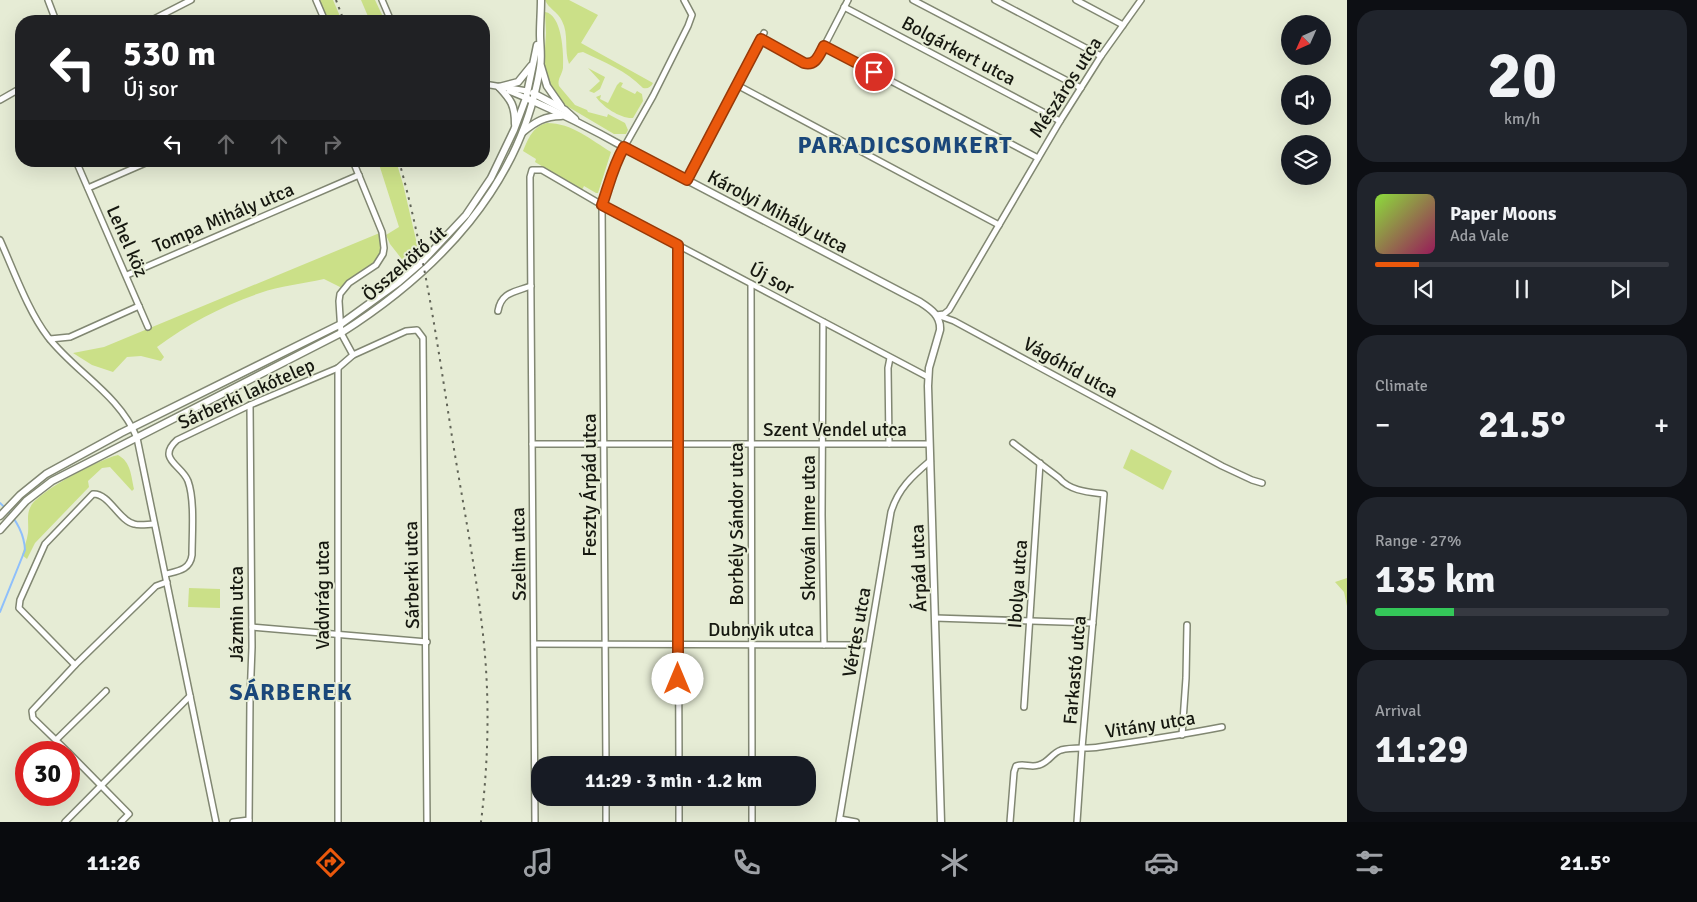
<!DOCTYPE html>
<meta charset="utf-8">
<style>
body{margin:0;font-family:Signika,sans-serif;background:#20242c;color:#f1f3f6;height:100vh;display:flex;flex-direction:column;font-size:19px;white-space:nowrap}
*{box-sizing:border-box;margin:0}
p{font-size:16px;color:#9ea1a6}
.icon{flex:none;width:28px;height:28px;fill:none;stroke:currentColor;stroke-width:2;stroke-linecap:round;stroke-linejoin:round}
.map{position:relative;flex:1;overflow:hidden}
.panel{display:flex;flex-direction:column;gap:10px;padding:10px;background:#0d0f14;width:350px}
.panel>*{flex:none}
.top-card{position:absolute;left:15px;top:15px;width:475px;height:152px;border-radius:20px;box-shadow:0 5px 20px #0002;background:#202124;color:#fff;overflow:hidden}
.needle{width:32px;rotate:225deg}
.controls{position:absolute;left:1281px;top:15px;display:grid;gap:10px}
.controls a{display:grid;place-items:center;width:50px;height:50px;border-radius:50%;background:#171b24;box-shadow:0 5px 20px #0002;font-size:25px}
.speed{position:absolute;left:15px;top:741px;display:flex;gap:10px;font-size:25px;font-weight:700;text-align:center}
.speed>*{display:grid;place-content:center;width:65px;height:65px;border-radius:50%;background:#171b24;box-shadow:0 5px 20px #0002;line-height:1}
.speed .limit{border:8px solid #d22;background:#fff;color:#111}
.pin{position:absolute;display:grid;place-items:center;width:42px;height:42px;color:#fff;margin:-21px;border:2px solid #fff;border-radius:50%;box-shadow:0 1px 5px #0007}
.me{position:absolute;width:55px;margin:-28px;rotate:0deg;stroke-linejoin:round;filter:drop-shadow(0 0 4px #0008)}
.turn{display:flex;align-items:center;gap:18px;height:105px;padding:0 25px;font-size:22px}
.turn .icon{width:65px;height:65px;stroke-width:2.5}
.turn b{display:block;font-size:35px;line-height:42px}
.lanes{display:flex;align-items:center;height:48px;padding:0 25px;background:#0003;justify-content:center;gap:25px;direction:ltr}
.lanes .off{opacity:.35}
.big{font-size:38px;font-weight:700;line-height:1.1}
.panel .widget{flex:1;display:flex;flex-direction:column;justify-content:center;gap:8px;min-width:0;padding:0 18px;border-radius:20px;background:#20242c}
.panel .dial{align-items:center;gap:0}
.dial b{font-size:65px;line-height:1}
.song{display:flex;align-items:center;gap:15px}
.cover{width:60px;height:60px;border-radius:8px;background:linear-gradient(135deg,hsl(90 70% 55%),hsl(330 70% 35%))}
.played{height:5px;border-radius:2px;background:linear-gradient(90deg,#ea580c 15%,#363941 15%)}
.keys{display:flex;justify-content:space-around;direction:ltr}
.heat{display:flex;justify-content:space-between;align-items:center;font-size:28px;direction:ltr}
.charge{height:8px;border-radius:4px;background:linear-gradient(90deg,#34c759 27%,#363941 0)}
.trip{position:absolute;left:531px;top:756px;width:285px;height:50px;border-radius:20px;background:#171b24;box-shadow:0 5px 20px #0002;font-weight:700;line-height:50px;text-align:center}
.dock{display:flex;height:80px;justify-content:space-around;align-items:center;background:#090b0e;color:#9ea1a6}
.dock .icon{width:35px;height:35px}
.dock .selected{color:#ea580c}
.dock b{font-size:22px;color:#f1f3f6}
main{display:flex;flex:1;min-height:0}
.map>svg:first-child{display:block}
</style>
<main>
<div class="map">
<svg width="1347" height="822" viewBox="0 0 1347 822">
<rect width="100%" height="100%" fill="#e6ecd5"/>
<g fill="#cbe088">
<polygon points="319,0 333,0 342,21 328,21"/>
<polygon points="361,0 375,0 385,21 370,21"/>
<path d="M545,0H569L598,15L581,43L653,83C651,87 648,89 643,88C625,70 606,63 583,52L578,53L569,64C564,50 569,34 562,21C558,12 548,8 545,0Z"/>
<path d="M545,12C562,14 564,54 563,68C562,75 557,79 559,86L575,105L587,110L588,112L607,117L608,114L625,123L628,130L626,134H614L565,105L560,101L551,87L550,82L547,81L544,63L546,33Z"/>
<polygon points="588,68 605,77 600,89 594,93 589,91 600,81"/>
<path d="M620,82L623,83L621,87L635,94L637,91L642,94L643,101L633,118C621,119 603,107 596,97L601,95L600,99L608,103L617,85Z"/>
<path d="M547,123C572,123 591,140 611,152L598,193H596L584,186L582,190L535,162L536,159L523,151C528,139 533,126 547,123Z"/>
<polygon points="378,161 396,161 403,184 420,257 408,267 390,244 386,235 399,227"/>
<path d="M382,232L383,241L380,260L344,289L324,279C302,284 280,286 260,293C222,306 188,324 157,347L164,357L161,361L141,356L127,357L113,372L92,365L73,353L104,347Z"/>
<polygon points="1131,449 1172,471 1163,490 1123,468"/>
<path d="M118,455C131,462 131,476 134,489L132,491L110,467L102,468L88,481L89,487L35,543L27,559L22,555C24,548 27,540 28,533C29,523 26,514 31,506C39,491 100,459 118,455Z"/>
<polygon points="1347,578 1347,606 1344,592 1335,582"/>
<polygon points="189,588 220,589 220,608 188,607"/>
</g>
<g fill="none" stroke-linecap="round" stroke-linejoin="round">
<path stroke="#8ebffb" stroke-width="2" d="M0,503C13,515 24,531 25,550L0,612"/>
<g stroke="#818772" stroke-width="8">
<g id="minor">
<polyline points="48,0 56,21"/>
<polyline points="316,0 325,21"/>
<polyline points="382,0 391,21"/>
<polyline points="913,0 1081,88"/>
<polyline points="995,0 1101,56"/>
<polyline points="1076,0 1123,25"/>
<polyline points="844,7 1060,121"/>
<polyline points="150,21 191,0"/>
<polyline points="761,39 804,63 810,65 817,60 848,0"/>
<polyline points="824,46 1038,158"/>
<polyline points="484,84 527,91"/>
<polyline points="737,85 999,225"/>
<polyline points="509,91 526,98"/>
<polyline points="0,100 21,88"/>
<polyline points="76,161 148,327"/>
<polyline points="687,180 764,33"/>
<polyline points="88,188 150,161"/>
<path d="M0,240C14,271 28,311 48,337C76,373 119,394 137,438L216,822"/>
<polyline points="677,245 679,765"/>
<polyline points="127,275 359,175"/>
<polyline points="751,284 752,765"/>
<path d="M498,311C501,292 515,292 531,286"/>
<polyline points="936,315 944,314 949,310 1060,121 1101,56 1141,0"/>
<polyline points="937,315 954,321 1222,466 1252,480 1262,483"/>
<polyline points="823,322 822,515 824,645"/>
<polyline points="50,339 70,337 139,306"/>
<polyline points="353,355 341,333 339,301 340,294 349,283 376,265 383,254 384,248 382,232 353,161"/>
<path d="M1013,443L1059,478C1070,491 1088,492 1104,494L1082,748L1077,822"/>
<polyline points="532,444 929,444"/>
<polyline points="889,444 888,368 890,358"/>
<path d="M166,574C178,571 190,570 192,555C192,535 195,500 188,481C182,465 156,459 177,440L250,405L338,368L353,355L406,331L417,330L423,338L427,822"/>
<polyline points="935,618 1093,623"/>
<polyline points="252,627 427,642"/>
<polyline points="534,644 868,645"/>
<path d="M75,665L19,608L20,600L45,544L93,494C109,493 119,521 134,524C140,526 148,524 154,524"/>
<polyline points="1024,707 1040,463"/>
<polyline points="1182,735 1186,678 1187,625"/>
<polyline points="56,740 106,691"/>
<polyline points="68,752 33,718 32,711 75,665 156,586 167,582"/>
<polyline points="69,753 129,814 121,822"/>
<polyline points="606,765 602,205 609,182 618,158 653,96 688,26 692,15 684,0"/>
<polyline points="606,798 606,822"/>
<polyline points="679,798 679,822"/>
<polyline points="752,798 752,822"/>
<polyline points="840,819 856,822"/>
<polyline points="65,822 190,696"/>
<polyline points="233,822 249,820"/>
<polyline points="249,822 250,700 252,647 250,405"/>
<polyline points="338,822 338,368"/>
<polyline points="535,822 530,177 532,170 542,170 602,205 928,377"/>
<path d="M839,822L891,512C898,489 912,476 930,461"/>
<path d="M1010,822L1014,772L1016,766C1024,763 1031,768 1039,765C1048,763 1052,753 1061,750C1073,747 1087,749 1099,747C1141,741 1181,735 1222,727"/>
</g>
</g>
<g stroke="#818772" stroke-width="9">
<g id="tertiary">
<polyline points="541,66 547,86 561,106"/>
<path d="M499,87C511,100 515,105 515,124"/>
<polyline points="499,87 518,82 531,66"/>
<polyline points="533,93 565,110 575,119"/>
<path d="M526,98C560,113 592,129 624,147L920,302C931,309 941,316 940,330L929,368L928,386L941,822"/>
<path d="M523,132C535,122 545,116 561,116"/>
<polyline points="0,516 20,495 46,474 121,433 341,324 399,282 421,263 466,215 491,178 514,130 526,98 537,45"/>
<path d="M0,530L26,501L52,481L341,333C437,272 521,186 540,68C542,57 540,45 540,34C540,23 541,11 541,0"/>
</g>
</g>
<use href="#minor" stroke="#fff" stroke-width="5"/>
<use href="#tertiary" stroke="#fff" stroke-width="6"/>
<g stroke="#616457" stroke-width="2" stroke-dasharray="2.5 5" stroke-linecap="butt">
<polyline points="336,0 344,21"/>
<path d="M399,161C425,254 438,348 453,443C463,504 475,565 482,626C490,691 489,757 481,822"/>
</g>
</g>
<g fill="none" stroke-linecap="round" stroke-linejoin="round">
<g stroke="#983908" stroke-width="12">
<path id="route" d="M678,679V245L602,205C609,185 613,166 624,147L687,180L761,39L804,63C816,66 819,55 824,46L874,72"/>
</g>
<use href="#route" stroke="#ea580c" stroke-width="9"/>
</g>
<g text-anchor="middle" stroke-width="4" stroke-linejoin="round" paint-order="stroke">
<g font-size="19" fill="#161810" stroke="#e6ecd5">
<text transform="translate(959 50) rotate(28)" y="7">Bolgárkert utca</text>
<text transform="translate(1065 87) rotate(-57)" y="7">Mészáros utca</text>
<text transform="translate(778 211) rotate(28)" y="7">Károlyi Mihály utca</text>
<text transform="translate(223 217) rotate(-23)" y="7">Tompa Mihály utca</text>
<text transform="translate(128 241) rotate(66)" y="7">Lehel köz</text>
<text transform="translate(404 263) rotate(-41)" y="7">Összekötő út</text>
<text transform="translate(772 278) rotate(28)" y="7">Új sor</text>
<text transform="translate(1071 367) rotate(29)" y="7">Vágóhíd utca</text>
<text transform="translate(246 393) rotate(-24)" y="7">Sárberki lakótelep</text>
<text x="835" y="436">Szent Vendel utca</text>
<text transform="translate(589 485) rotate(-90)" y="7">Feszty Árpád utca</text>
<text transform="translate(736 524) rotate(-90)" y="7">Borbély Sándor utca</text>
<text transform="translate(808 528) rotate(-90)" y="7">Skrován Imre utca</text>
<text transform="translate(518 554) rotate(-91)" y="7">Szelim utca</text>
<text transform="translate(918 568) rotate(-92)" y="7">Árpád utca</text>
<text transform="translate(411 575) rotate(-91)" y="7">Sárberki utca</text>
<text transform="translate(1017 584) rotate(-86)" y="7">Ibolya utca</text>
<text transform="translate(322 595) rotate(-90)" y="7">Vadvirág utca</text>
<text transform="translate(236 614) rotate(-90)" y="7">Jázmin utca</text>
<text x="761" y="636">Dubnyik utca</text>
<text transform="translate(856 632) rotate(-80)" y="7">Vértes utca</text>
<text transform="translate(1074 670) rotate(-85)" y="7">Farkastó utca</text>
<text transform="translate(1150 724) rotate(-9)" y="7">Vitány utca</text>
</g>
<g font-size="24" font-weight="bold" letter-spacing="1" fill="#1a477a" stroke="#e6ecd5">
<text x="905" y="153">PARADICSOMKERT</text>
<text x="291" y="700">SÁRBEREK</text>
</g>
</g>
</svg>
<div class="controls">
<a><svg class="needle" viewBox="-14 -14 28 28"><path d="M0-13l5 13h-10z" fill="#e53935"/><path d="M0 13l5-13h-10z" fill="#9ea1a6"/></svg></a>
<a><svg class="icon" aria-label="sound" viewBox="0 0 24 24"><path d="M4 9h4l5-4v14l-5-4H4zM17 9q2 3 0 6"/></svg></a>
<a><svg class="icon" aria-label="layers" viewBox="0 0 24 24"><path d="M12 4l9 5-9 5-9-5zM3 14l9 5 9-5"/></svg></a>
</div>
<div class="speed"><div class="limit">30</div></div>
<div class="pin" style="left:874px;top:72px;background:#d93025"><svg class="icon" aria-label="arrive" viewBox="0 0 24 24"><path d="M6 21V4h12l-3 4 3 4H6"/></svg></div>
<svg class="me" style="left:678px;top:679px" viewBox="-20 -20 40 40"><circle r="19" fill="#fff"/><path d="M0-13L10 11 0 6-10 11z" fill="#ea580c"/></svg>
<div class="trip">11:29 · 3 min · 1.2 km</div>
<div class="top-card">
<div class="turn"><svg class="icon" aria-label="left" viewBox="0 0 24 24"><path d="M17 20v-9H6M10 6l-5 5 5 5"/></svg><div><b>530 m</b>Új sor</div></div>
<div class="lanes"><svg class="icon" aria-label="left" viewBox="0 0 24 24"><path d="M17 20v-9H6M10 6l-5 5 5 5"/></svg><svg class="icon off" aria-label="ahead" viewBox="0 0 24 24"><path d="M12 20V5M6 11l6-6 6 6"/></svg><svg class="icon off" aria-label="ahead" viewBox="0 0 24 24"><path d="M12 20V5M6 11l6-6 6 6"/></svg><svg class="icon off" aria-label="right" viewBox="0 0 24 24"><path d="M7 20v-9h11M14 6l5 5-5 5"/></svg></div>
</div>
</div>
<section class="panel">
<div class="widget dial"><b>20</b><p>km/h</p></div>
<div class="widget">
<div class="song"><i class="cover"></i><div><b>Paper Moons</b><p>Ada Vale</p></div></div>
<div class="played"></div>
<div class="keys"><svg class="icon" aria-label="previous" viewBox="0 0 24 24"><path d="M18 5L8 12l10 7zM5 5v14"/></svg><svg class="icon" aria-label="pause" viewBox="0 0 24 24"><path d="M8 5v14M16 5v14"/></svg><svg class="icon" aria-label="next" viewBox="0 0 24 24"><path d="M6 5l10 7-10 7zM19 5v14"/></svg></div>
</div>
<div class="widget"><p>Climate</p>
<div class="heat"><a>−</a><b class="big">21.5°</b><a>+</a></div>
</div>
<div class="widget"><p>Range · 27%</p><b class="big">135 km</b><div class="charge"></div></div>
<div class="widget"><p>Arrival</p><b class="big">11:29</b></div>
</section>
</main>
<nav class="dock">
<b>11:26</b>
<svg class="icon selected" aria-label="directions" viewBox="0 0 24 24"><path d="M12 3l9 9-9 9-9-9zM9 14v-3h6M13 9l2 2-2 2"/></svg>
<svg class="icon" aria-label="music" viewBox="0 0 24 24"><path d="M9 18V5l10-2v13"/><circle cx="6" cy="18" r="3"/><circle cx="16" cy="16" r="3"/></svg>
<svg class="icon" aria-label="phone" viewBox="0 0 24 24"><path d="M5 4h4l2 5-3 2q2 4 5 5l2-3 5 2v4C11 20 4 13 5 4z"/></svg>
<svg class="icon" aria-label="climate" viewBox="0 0 24 24"><path d="M12 3v18M4 7l16 10M4 17L20 7"/></svg>
<svg class="icon" aria-label="car" viewBox="0 0 24 24"><path d="M5 17H2v-5l4-1 3-4h7l3 4 3 1v5h-3M9 17h6M6 11h13"/><circle cx="7" cy="17" r="2"/><circle cx="17" cy="17" r="2"/></svg>
<svg class="icon" aria-label="filters" viewBox="0 0 24 24"><path d="M4 7h16M4 17h16"/><circle cx="9" cy="7" r="2"/><circle cx="15" cy="17" r="2"/></svg>
<b>21.5°</b>
</nav>
